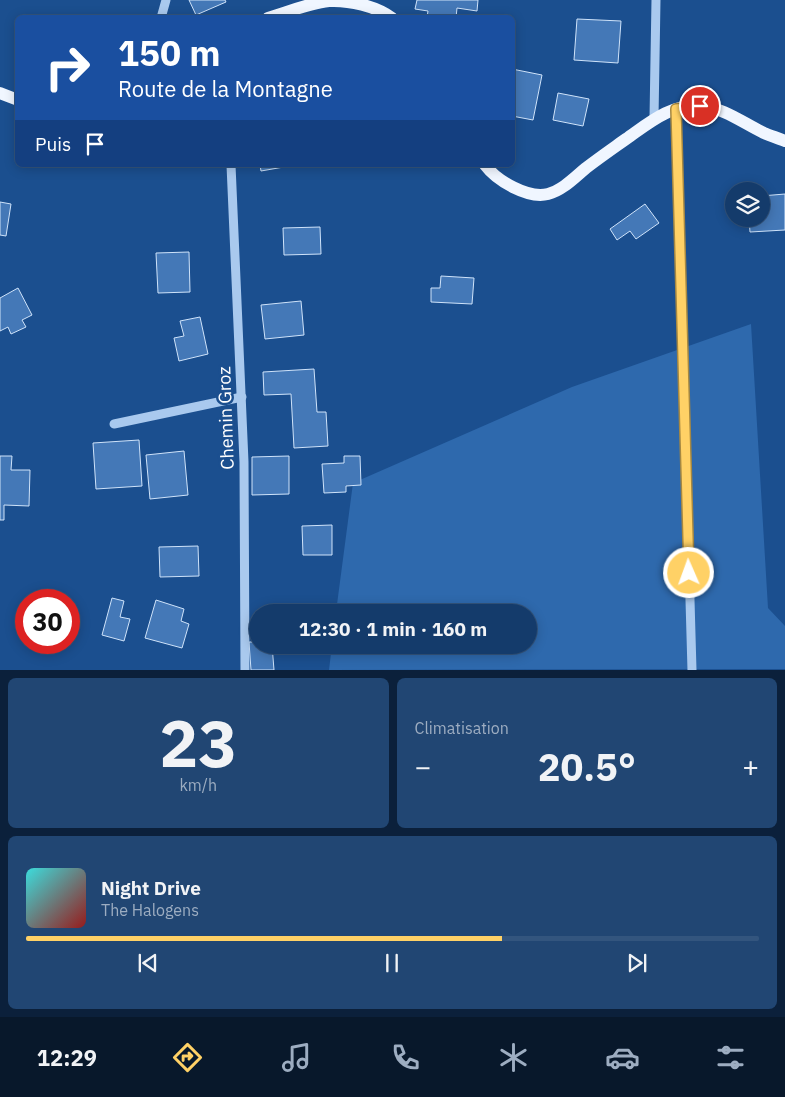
<!DOCTYPE html>
<html lang="fr">
<meta charset="utf-8">
<style>
body{margin:0;font-family:"IBM Plex Sans",sans-serif;background:#214673;color:#f1f3f6;height:100vh;display:flex;flex-direction:column;font-size:19px;white-space:nowrap}
*{box-sizing:border-box;margin:0}
p{font-size:16px;color:#9dadc1}
.icon{flex:none;width:28px;height:28px;fill:none;stroke:currentColor;stroke-width:2;stroke-linecap:round;stroke-linejoin:round}
.map{position:relative;height:670px;overflow:hidden}
.drawer{display:flex;flex-direction:column;gap:8px;padding:8px;background:#0b203b;flex:1}
.drawer>*{flex:none}
.hud{position:absolute;left:15px;top:15px;width:500px;height:152px;border-radius:8px;box-shadow:0 2px 12px #0003,0 0 0 1px #33557e;background:#1a4fa0;color:#fff;overflow:hidden}
.fabs{position:absolute;left:725px;top:182px;display:grid;gap:10px}
.fabs a{display:grid;place-items:center;width:45px;height:45px;border-radius:50%;background:#143b6b;box-shadow:0 2px 12px #0003,0 0 0 1px #33557e;font-size:25px}
.speed{position:absolute;left:15px;top:589px;display:flex;gap:10px;font-size:25px;font-weight:700;text-align:center}
.speed>*{display:grid;place-content:center;width:65px;height:65px;border-radius:50%;background:#143b6b;box-shadow:0 2px 12px #0003,0 0 0 1px #33557e;line-height:1}
.speed .limit{border:8px solid #d22;background:#fff;color:#111}
.pin{position:absolute;display:grid;place-items:center;width:42px;height:42px;color:#fff;margin:-21px;border:2px solid #fff;border-radius:50%;box-shadow:0 1px 5px #0007}
.me{position:absolute;width:55px;margin:-28px;rotate:358deg;stroke-linejoin:round;filter:drop-shadow(0 0 4px #0008)}
.turn{display:flex;align-items:center;gap:18px;height:105px;padding:0 20px;font-size:22px}
.turn .icon{width:65px;height:65px;stroke-width:2.5}
.turn b{display:block;font-size:35px;line-height:42px}
.then{display:flex;align-items:center;height:48px;padding:0 20px;background:#0003;gap:10px;font-size:19px}
.big{font-size:38px;font-weight:800;line-height:1.1}
.drawer .tile{flex:1;display:flex;flex-direction:column;justify-content:center;gap:8px;min-width:0;padding:0 18px;border-radius:8px;background:#214673}
.drawer .dial{align-items:center;gap:0}
.dial b{font-size:65px;line-height:1}
.song{display:flex;align-items:center;gap:15px}
.cover{width:60px;height:60px;border-radius:8px;background:linear-gradient(135deg,hsl(180 70% 55%),hsl(0 70% 35%))}
.played{height:5px;border-radius:2px;background:linear-gradient(90deg,#ffd166 65%,#33557e 65%)}
.keys{display:flex;justify-content:space-around;direction:ltr}
.heat{display:flex;justify-content:space-between;align-items:center;font-size:28px;direction:ltr}
.drawer .tiles{flex:1;display:grid;gap:8px;grid-template-columns:1fr 1fr}
.tile:last-child{grid-column:span 2}
.trip{position:absolute;left:249px;top:604px;width:288px;height:50px;border-radius:25px;background:#143b6b;box-shadow:0 2px 12px #0003,0 0 0 1px #33557e;font-weight:800;line-height:50px;text-align:center}
.tabs{display:flex;height:80px;justify-content:space-around;align-items:center;background:#08182b;color:#9dadc1}
.tabs .icon{width:35px;height:35px}
.tabs .active{color:#ffd166}
.tabs b{font-size:22px;color:#f1f3f6}
.map>svg:first-child{display:block}
</style>
<div class="map">
<svg width="785" height="670" viewBox="0 0 785 670">
<rect width="100%" height="100%" fill="#1b4f8f"/>
<polygon fill="#2e69ad" points="751,324 768,608 785,626 785,669 329,670 332,645 528,645 528,612 336,612 353,483 572,387"/>
<g fill="#4478b7" stroke="#cfe3fa">
<polygon points="189,0 225,0 226,2 196,15"/>
<polygon points="417,0 478,0 477,11 457,8 456,18 427,17 428,11 415,9"/>
<polygon points="577,19 621,21 618,63 574,60"/>
<polygon points="512,69 542,75 533,120 512,116"/>
<polygon points="558,93 589,99 583,126 553,120"/>
<polygon points="260,165 295,165 261,171"/>
<polygon points="785,194 785,230 750,232 749,219 761,219 761,196"/>
<polygon points="0,202 11,204 6,236 0,235"/>
<polygon points="645,204 659,223 636,239 630,231 617,240 610,229"/>
<polygon points="320,227 321,254 284,255 283,228"/>
<polygon points="189,252 190,292 158,293 156,253"/>
<polygon points="441,276 474,278 472,304 431,302 431,288 440,288"/>
<polygon points="18,288 32,315 22,320 26,327 11,334 8,327 0,331 0,298"/>
<polygon points="301,301 304,335 265,339 261,305"/>
<polygon points="200,317 208,354 179,361 174,338 184,336 180,321"/>
<polygon points="314,369 317,412 326,412 328,446 294,448 291,394 264,395 263,372"/>
<polygon points="139,440 142,486 96,489 93,443"/>
<polygon points="184,451 188,495 150,499 146,455"/>
<polygon points="0,456 12,456 11,470 30,470 29,506 4,505 4,520 0,520"/>
<polygon points="289,456 289,494 252,495 252,457"/>
<polygon points="344,456 360,456 361,485 346,486 346,492 324,493 322,464 344,463"/>
<polygon points="332,525 332,555 303,555 302,526"/>
<polygon points="198,546 199,576 160,577 159,547"/>
<polygon points="112,598 124,601 120,617 130,619 124,641 102,635"/>
<polygon points="156,600 184,609 181,621 189,624 182,648 145,638"/>
<polygon points="249,642 258,642 258,645 272,645 274,670 251,670"/>
</g>
<g fill="none" stroke-linecap="round" stroke-linejoin="round">
<g stroke="#a9c9ee" stroke-width="9">
<polyline points="161,18 166,0"/>
<polyline points="676,109 692,670"/>
<polyline points="654,118 656,0"/>
<polyline points="231,165 244,462 245,670"/>
<polyline points="114,424 242,397"/>
</g>
<g stroke="#f0f6ff" stroke-width="12">
<path d="M268,18C288,12 309,3 329,1C349,0 376,6 392,18"/>
<polyline points="0,93 18,100"/>
<path d="M485,165C497,181 528,199 548,194C563,190 575,177 586,168C599,158 612,149 626,139C649,123 670,104 701,106C724,108 743,123 764,133C771,136 778,138 785,141"/>
</g>
</g>
<g fill="none" stroke-linecap="round" stroke-linejoin="round">
<g stroke="#a68842" stroke-width="12">
<polyline id="route" points="689,573 676,109 700,106"/>
</g>
<use href="#route" stroke="#ffd166" stroke-width="9"/>
</g>
<g text-anchor="middle" stroke-width="5" stroke-linejoin="round" paint-order="stroke">
<g font-size="18" fill="#fff" stroke="#1b4f8f">
<text transform="translate(226 418) rotate(-92)" y="6">Chemin Groz</text>
</g>
</g>
</svg>
<div class="fabs">
<a><svg class="icon" aria-label="layers" viewBox="0 0 24 24"><path d="M12 4l9 5-9 5-9-5zM3 14l9 5 9-5"/></svg></a>
</div>
<div class="speed"><div class="limit">30</div></div>
<div class="pin" style="left:700px;top:106px;background:#d93025"><svg class="icon" aria-label="arrive" viewBox="0 0 24 24"><path d="M6 21V4h12l-3 4 3 4H6"/></svg></div>
<svg class="me" style="left:689px;top:573px" viewBox="-20 -20 40 40"><circle r="17" fill="#ffd166" stroke="#fff" stroke-width="3"/><path d="M0-11L8 9 0 5-8 9z" fill="#fff"/></svg>
<div class="trip">12:30 · 1 min · 160 m</div>
<div class="hud">
<div class="turn"><svg class="icon" aria-label="right" viewBox="0 0 24 24"><path d="M7 20v-9h11M14 6l5 5-5 5"/></svg><div><b>150 m</b>Route de la Montagne</div></div>
<div class="then">Puis<svg class="icon" aria-label="arrive" viewBox="0 0 24 24"><path d="M6 21V4h12l-3 4 3 4H6"/></svg></div>
</div>
</div>
<section class="drawer">
<div class="tiles">
<div class="tile dial"><b>23</b><p>km/h</p></div>
<div class="tile"><p>Climatisation</p>
<div class="heat"><a>−</a><b class="big">20.5°</b><a>+</a></div>
</div>
<div class="tile">
<div class="song"><i class="cover"></i><div><b>Night Drive</b><p>The Halogens</p></div></div>
<div class="played"></div>
<div class="keys"><svg class="icon" aria-label="previous" viewBox="0 0 24 24"><path d="M18 5L8 12l10 7zM5 5v14"/></svg><svg class="icon" aria-label="pause" viewBox="0 0 24 24"><path d="M8 5v14M16 5v14"/></svg><svg class="icon" aria-label="next" viewBox="0 0 24 24"><path d="M6 5l10 7-10 7zM19 5v14"/></svg></div>
</div>
</div>
</section>
<nav class="tabs">
<b>12:29</b>
<svg class="icon active" aria-label="directions" viewBox="0 0 24 24"><path d="M12 3l9 9-9 9-9-9zM9 14v-3h6M13 9l2 2-2 2"/></svg>
<svg class="icon" aria-label="music" viewBox="0 0 24 24"><path d="M9 18V5l10-2v13"/><circle cx="6" cy="18" r="3"/><circle cx="16" cy="16" r="3"/></svg>
<svg class="icon" aria-label="phone" viewBox="0 0 24 24"><path d="M5 4h4l2 5-3 2q2 4 5 5l2-3 5 2v4C11 20 4 13 5 4z"/></svg>
<svg class="icon" aria-label="climate" viewBox="0 0 24 24"><path d="M12 3v18M4 7l16 10M4 17L20 7"/></svg>
<svg class="icon" aria-label="car" viewBox="0 0 24 24"><path d="M5 17H2v-5l4-1 3-4h7l3 4 3 1v5h-3M9 17h6M6 11h13"/><circle cx="7" cy="17" r="2"/><circle cx="17" cy="17" r="2"/></svg>
<svg class="icon" aria-label="filters" viewBox="0 0 24 24"><path d="M4 7h16M4 17h16"/><circle cx="9" cy="7" r="2"/><circle cx="15" cy="17" r="2"/></svg>
</nav>
